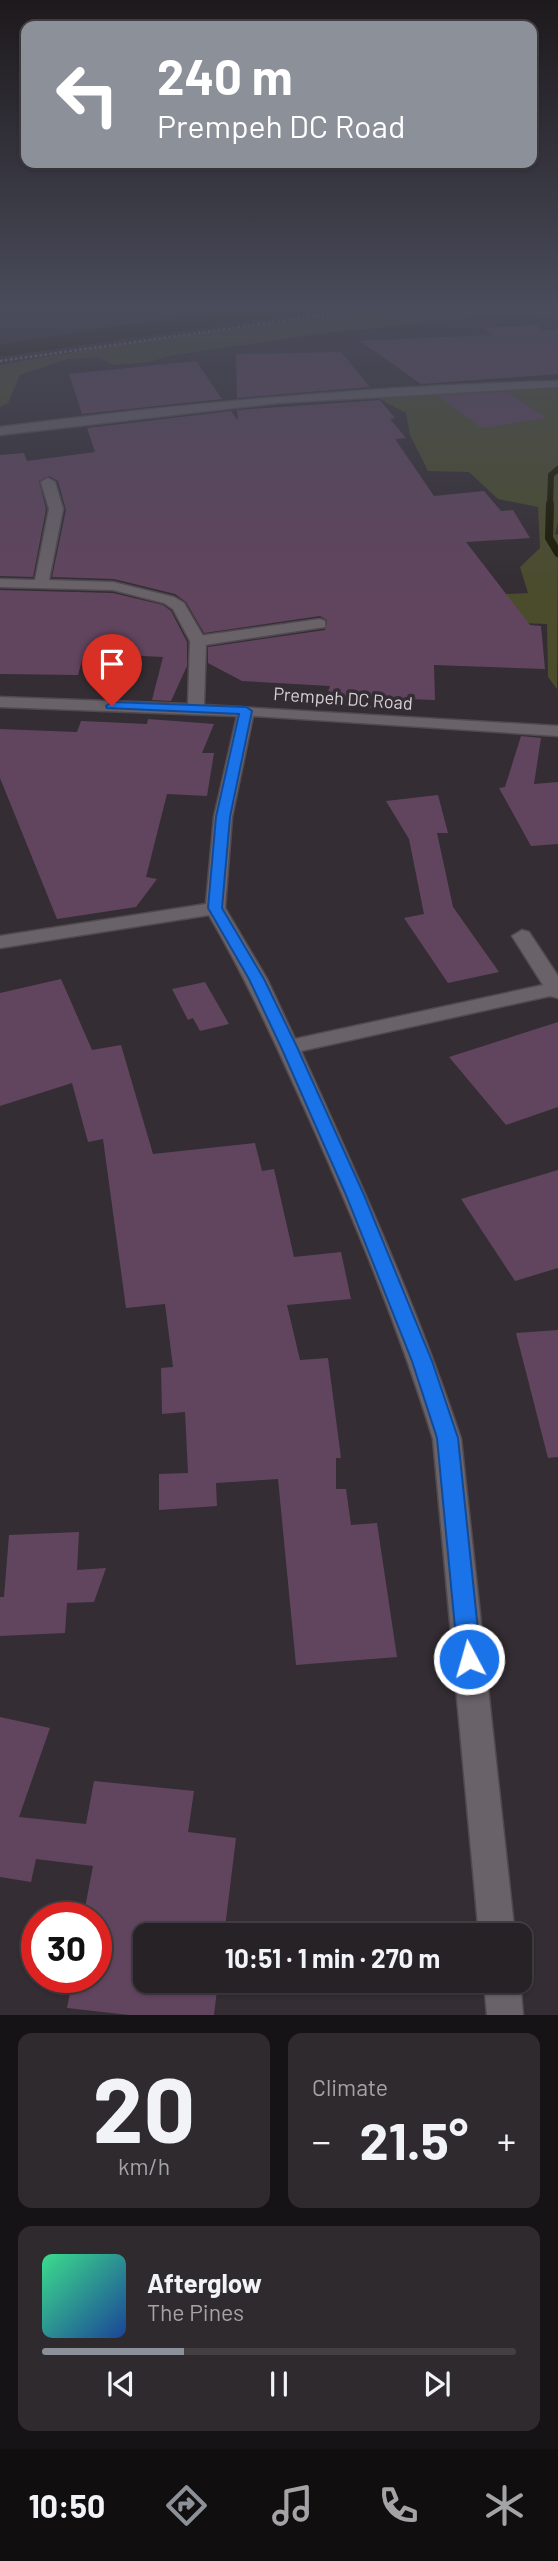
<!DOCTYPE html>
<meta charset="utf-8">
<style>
body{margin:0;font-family:Barlow,sans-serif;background:#2f2a2e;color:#f1f3f6;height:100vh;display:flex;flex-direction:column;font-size:26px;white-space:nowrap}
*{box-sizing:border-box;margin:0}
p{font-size:23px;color:#a4a4a7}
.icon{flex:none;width:38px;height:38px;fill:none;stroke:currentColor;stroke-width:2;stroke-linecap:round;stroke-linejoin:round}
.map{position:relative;height:2015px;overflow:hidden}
.sheet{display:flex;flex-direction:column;gap:18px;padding:18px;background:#151315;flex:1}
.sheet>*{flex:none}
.banner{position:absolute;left:21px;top:21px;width:516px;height:147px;border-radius:14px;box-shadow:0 2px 5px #0004,0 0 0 2px #433f43;background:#8c9099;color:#fff;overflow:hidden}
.speed{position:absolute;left:21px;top:1902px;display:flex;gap:14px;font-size:35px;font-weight:700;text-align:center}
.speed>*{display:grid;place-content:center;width:91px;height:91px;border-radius:50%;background:#272226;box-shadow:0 2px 5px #0004,0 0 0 2px #433f43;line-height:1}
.speed .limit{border:10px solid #d22;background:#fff;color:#111}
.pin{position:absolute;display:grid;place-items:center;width:60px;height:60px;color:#fff;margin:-72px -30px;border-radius:50% 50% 50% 0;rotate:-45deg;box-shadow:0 0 7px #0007}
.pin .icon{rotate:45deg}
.me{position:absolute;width:77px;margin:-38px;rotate:354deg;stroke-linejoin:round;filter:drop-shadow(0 0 5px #0008)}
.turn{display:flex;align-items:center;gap:24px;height:147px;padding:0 21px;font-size:32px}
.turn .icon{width:91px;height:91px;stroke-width:2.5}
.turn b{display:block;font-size:49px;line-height:60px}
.big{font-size:52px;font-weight:700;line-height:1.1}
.sheet .tile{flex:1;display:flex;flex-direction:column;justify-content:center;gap:10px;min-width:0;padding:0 24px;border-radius:14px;background:#2f2a2e}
.sheet .dial{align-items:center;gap:0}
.dial b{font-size:91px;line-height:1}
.song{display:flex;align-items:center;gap:21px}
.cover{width:84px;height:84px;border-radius:10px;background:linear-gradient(135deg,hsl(150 70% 55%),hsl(220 70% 35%))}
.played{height:7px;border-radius:4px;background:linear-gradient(90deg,#8c9099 30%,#433f43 30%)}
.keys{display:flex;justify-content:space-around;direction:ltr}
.heat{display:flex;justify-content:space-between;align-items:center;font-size:38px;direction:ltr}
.sheet .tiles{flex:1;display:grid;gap:18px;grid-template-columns:1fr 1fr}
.tile:last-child{grid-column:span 2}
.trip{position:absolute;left:133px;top:1923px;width:399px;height:70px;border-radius:14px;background:#272226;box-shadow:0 2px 5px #0004,0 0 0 2px #433f43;font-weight:700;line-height:70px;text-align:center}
.tabs{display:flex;height:112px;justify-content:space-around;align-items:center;background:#100e0f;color:#a4a4a7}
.tabs .icon{width:49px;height:49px}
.tabs .current{color:#8c9099}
.tabs b{font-size:32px;color:#f1f3f6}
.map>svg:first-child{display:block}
</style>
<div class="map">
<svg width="558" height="2015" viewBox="0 0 558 2015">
<rect width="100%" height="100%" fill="#342d33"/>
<g fill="#4b4c2c">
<polygon points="379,310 558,310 558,319 498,315 316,334 168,356 149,362 113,365 98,357 67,359 20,375 8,403 0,407 0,365 140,341"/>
<polygon points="558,388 558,522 555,534 558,535 557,689 548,677 547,624 439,620 461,596 528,593 520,567 540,548 538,507 498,499 469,472 428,471 410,435 406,413 368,393"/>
</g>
<polygon fill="#191900" points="228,310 328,310 0,357 0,344"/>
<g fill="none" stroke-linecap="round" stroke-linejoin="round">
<polyline stroke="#191900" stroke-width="6" points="550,505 551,475 558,469"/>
<polyline stroke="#191900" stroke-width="8" points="550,504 549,538 558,553"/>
</g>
<g fill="#61455e">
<polygon points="537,325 542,330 558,330 558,374 421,384 360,341 492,335 485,328"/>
<polygon points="341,352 370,387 237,398 236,354"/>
<polygon points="196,361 222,399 82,414 69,374"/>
<polygon points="508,392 546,418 482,428 438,396"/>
<polygon points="380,400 395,418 390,419 406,438 395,439 434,496 484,491 501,511 513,510 530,538 466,542 530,625 541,626 545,669 434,665 435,700 379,698 380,709 324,704 330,686 242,681 208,663 208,647 325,630 327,620 320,616 204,633 186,602 175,594 114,579 52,577 66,510 58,481 49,476 39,481 46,509 33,577 0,576 0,455 24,453 27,461 95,452 87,428 231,411 238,421 237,410"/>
<polygon points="0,590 113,593 163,605 171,611 187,642 187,666 171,701 152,700 163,657 84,653 78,675 0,674"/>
<polygon points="148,719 214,724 202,753 214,753 207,796 167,794 146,877 157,879 136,907 57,919 0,778 0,729 77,732 81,721 147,724"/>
<polygon points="521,736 541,738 534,784 558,782 558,844 531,846 499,788 505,787"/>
<polygon points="438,795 448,833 437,833 453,907 499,972 448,983 404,918 424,914 409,839 386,801"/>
<polygon points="61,979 92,1050 121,1045 153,1154 255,1143 262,1171 274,1169 294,1257 341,1252 351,1299 287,1305 300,1360 328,1358 341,1458 336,1458 336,1489 346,1489 351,1525 377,1523 397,1657 296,1665 278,1479 216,1483 217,1506 159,1510 159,1474 188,1473 185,1412 162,1414 161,1368 173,1367 165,1304 126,1308 103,1139 88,1142 72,1083 0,1106 0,993"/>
<polygon points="205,982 229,1024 200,1031 193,1018 188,1020 172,989"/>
<polygon points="558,1022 558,1107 506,1125 449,1057"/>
<polygon points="558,1170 558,1268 515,1281 461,1199"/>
<polygon points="558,1330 558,1457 548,1458 516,1333"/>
<polygon points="79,1532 77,1570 106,1568 94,1602 67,1603 65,1633 0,1636 0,1597 4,1597 9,1535"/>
<polygon points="0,1717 50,1728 19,1817 86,1824 94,1781 194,1791 188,1832 236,1838 224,1936 145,1936 145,1981 218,1981 214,2015 129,2015 67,2008 73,1978 96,1978 96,1918 83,1918 93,1866 36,1859 31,1882 0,1877"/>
</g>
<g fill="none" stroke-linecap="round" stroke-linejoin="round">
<g stroke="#504a4f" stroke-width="3">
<polygon id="service" points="320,619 325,621 325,627 198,646 190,641 198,636"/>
</g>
<g stroke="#504a4f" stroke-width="3">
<g id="minor">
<path d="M558,381V387L278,403L0,435V427C186,403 371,386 558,381Z"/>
<path d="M48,478L55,482L63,509L49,580L113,582L174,597L184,603L206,641L204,705L558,726V736L253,716L232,817L225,908L267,979L295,1039L543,985L512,936L522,930L529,932L558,976V998L550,996L301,1051C359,1179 417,1306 461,1439L515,1936H479L433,1439C399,1328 355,1222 308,1116C277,1047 247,980 209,915L0,948V936L206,904L214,817L237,716L0,707V697L188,704L190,641L173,609L164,603L113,590L0,587V579L35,580L49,509L41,482Z"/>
<polygon points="484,1981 520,1981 523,2015 487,2015"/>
</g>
</g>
<polyline stroke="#8c868b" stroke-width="2.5" stroke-dasharray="2.5 2.5" stroke-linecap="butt" points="0,361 360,310"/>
<use href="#service" fill="#6a6269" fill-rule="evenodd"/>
<use href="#minor" fill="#6a6269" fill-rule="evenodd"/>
</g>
<linearGradient id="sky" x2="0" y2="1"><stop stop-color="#1d191c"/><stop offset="0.52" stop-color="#4a4c5b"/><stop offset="1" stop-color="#4a4c5b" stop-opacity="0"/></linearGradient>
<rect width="558" height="592" fill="url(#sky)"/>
<polygon fill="#1a73e8" stroke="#114b97" stroke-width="2" points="112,702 246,707 252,711 230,817 222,908 264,979 297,1047 364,1195 432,1361 458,1438 481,1659 478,1667 469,1670 461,1667 458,1659 437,1438 412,1361 346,1195 281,1047 249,979 208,908 216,817 239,714 107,708 106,706"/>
<g text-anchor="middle" stroke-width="7" stroke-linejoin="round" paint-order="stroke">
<g font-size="18" fill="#d7d2d6" stroke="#342d33">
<text transform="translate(343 699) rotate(4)" y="6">Prempeh DC Road</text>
</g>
</g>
</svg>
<div class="speed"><div class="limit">30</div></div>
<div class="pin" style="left:112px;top:706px;background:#d93025"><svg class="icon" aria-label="arrive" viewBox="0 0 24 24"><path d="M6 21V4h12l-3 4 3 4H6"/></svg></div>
<svg class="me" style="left:469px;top:1659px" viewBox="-20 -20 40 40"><circle r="17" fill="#1a73e8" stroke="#fff" stroke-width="3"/><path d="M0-11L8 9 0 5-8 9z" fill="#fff"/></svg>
<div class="trip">10:51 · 1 min · 270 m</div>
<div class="banner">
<div class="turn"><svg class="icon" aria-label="left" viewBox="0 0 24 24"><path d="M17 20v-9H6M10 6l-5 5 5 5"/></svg><div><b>240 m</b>Prempeh DC Road</div></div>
</div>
</div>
<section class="sheet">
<div class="tiles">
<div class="tile dial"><b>20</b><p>km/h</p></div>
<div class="tile"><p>Climate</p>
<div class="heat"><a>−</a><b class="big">21.5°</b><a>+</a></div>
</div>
<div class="tile">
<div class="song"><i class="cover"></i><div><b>Afterglow</b><p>The Pines</p></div></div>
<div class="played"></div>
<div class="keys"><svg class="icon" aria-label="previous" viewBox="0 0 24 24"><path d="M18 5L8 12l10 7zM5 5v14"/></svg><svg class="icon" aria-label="pause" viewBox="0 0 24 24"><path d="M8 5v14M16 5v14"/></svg><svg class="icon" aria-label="next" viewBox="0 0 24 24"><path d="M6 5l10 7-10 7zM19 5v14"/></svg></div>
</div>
</div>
</section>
<nav class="tabs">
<b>10:50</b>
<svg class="icon current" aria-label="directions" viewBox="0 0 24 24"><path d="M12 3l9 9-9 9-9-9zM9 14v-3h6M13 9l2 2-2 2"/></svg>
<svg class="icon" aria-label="music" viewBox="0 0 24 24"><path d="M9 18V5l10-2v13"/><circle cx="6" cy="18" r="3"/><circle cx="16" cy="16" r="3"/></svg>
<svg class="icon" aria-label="phone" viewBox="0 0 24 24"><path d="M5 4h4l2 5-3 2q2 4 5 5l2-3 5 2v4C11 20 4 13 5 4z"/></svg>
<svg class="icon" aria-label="climate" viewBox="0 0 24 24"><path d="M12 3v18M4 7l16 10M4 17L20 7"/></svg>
</nav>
